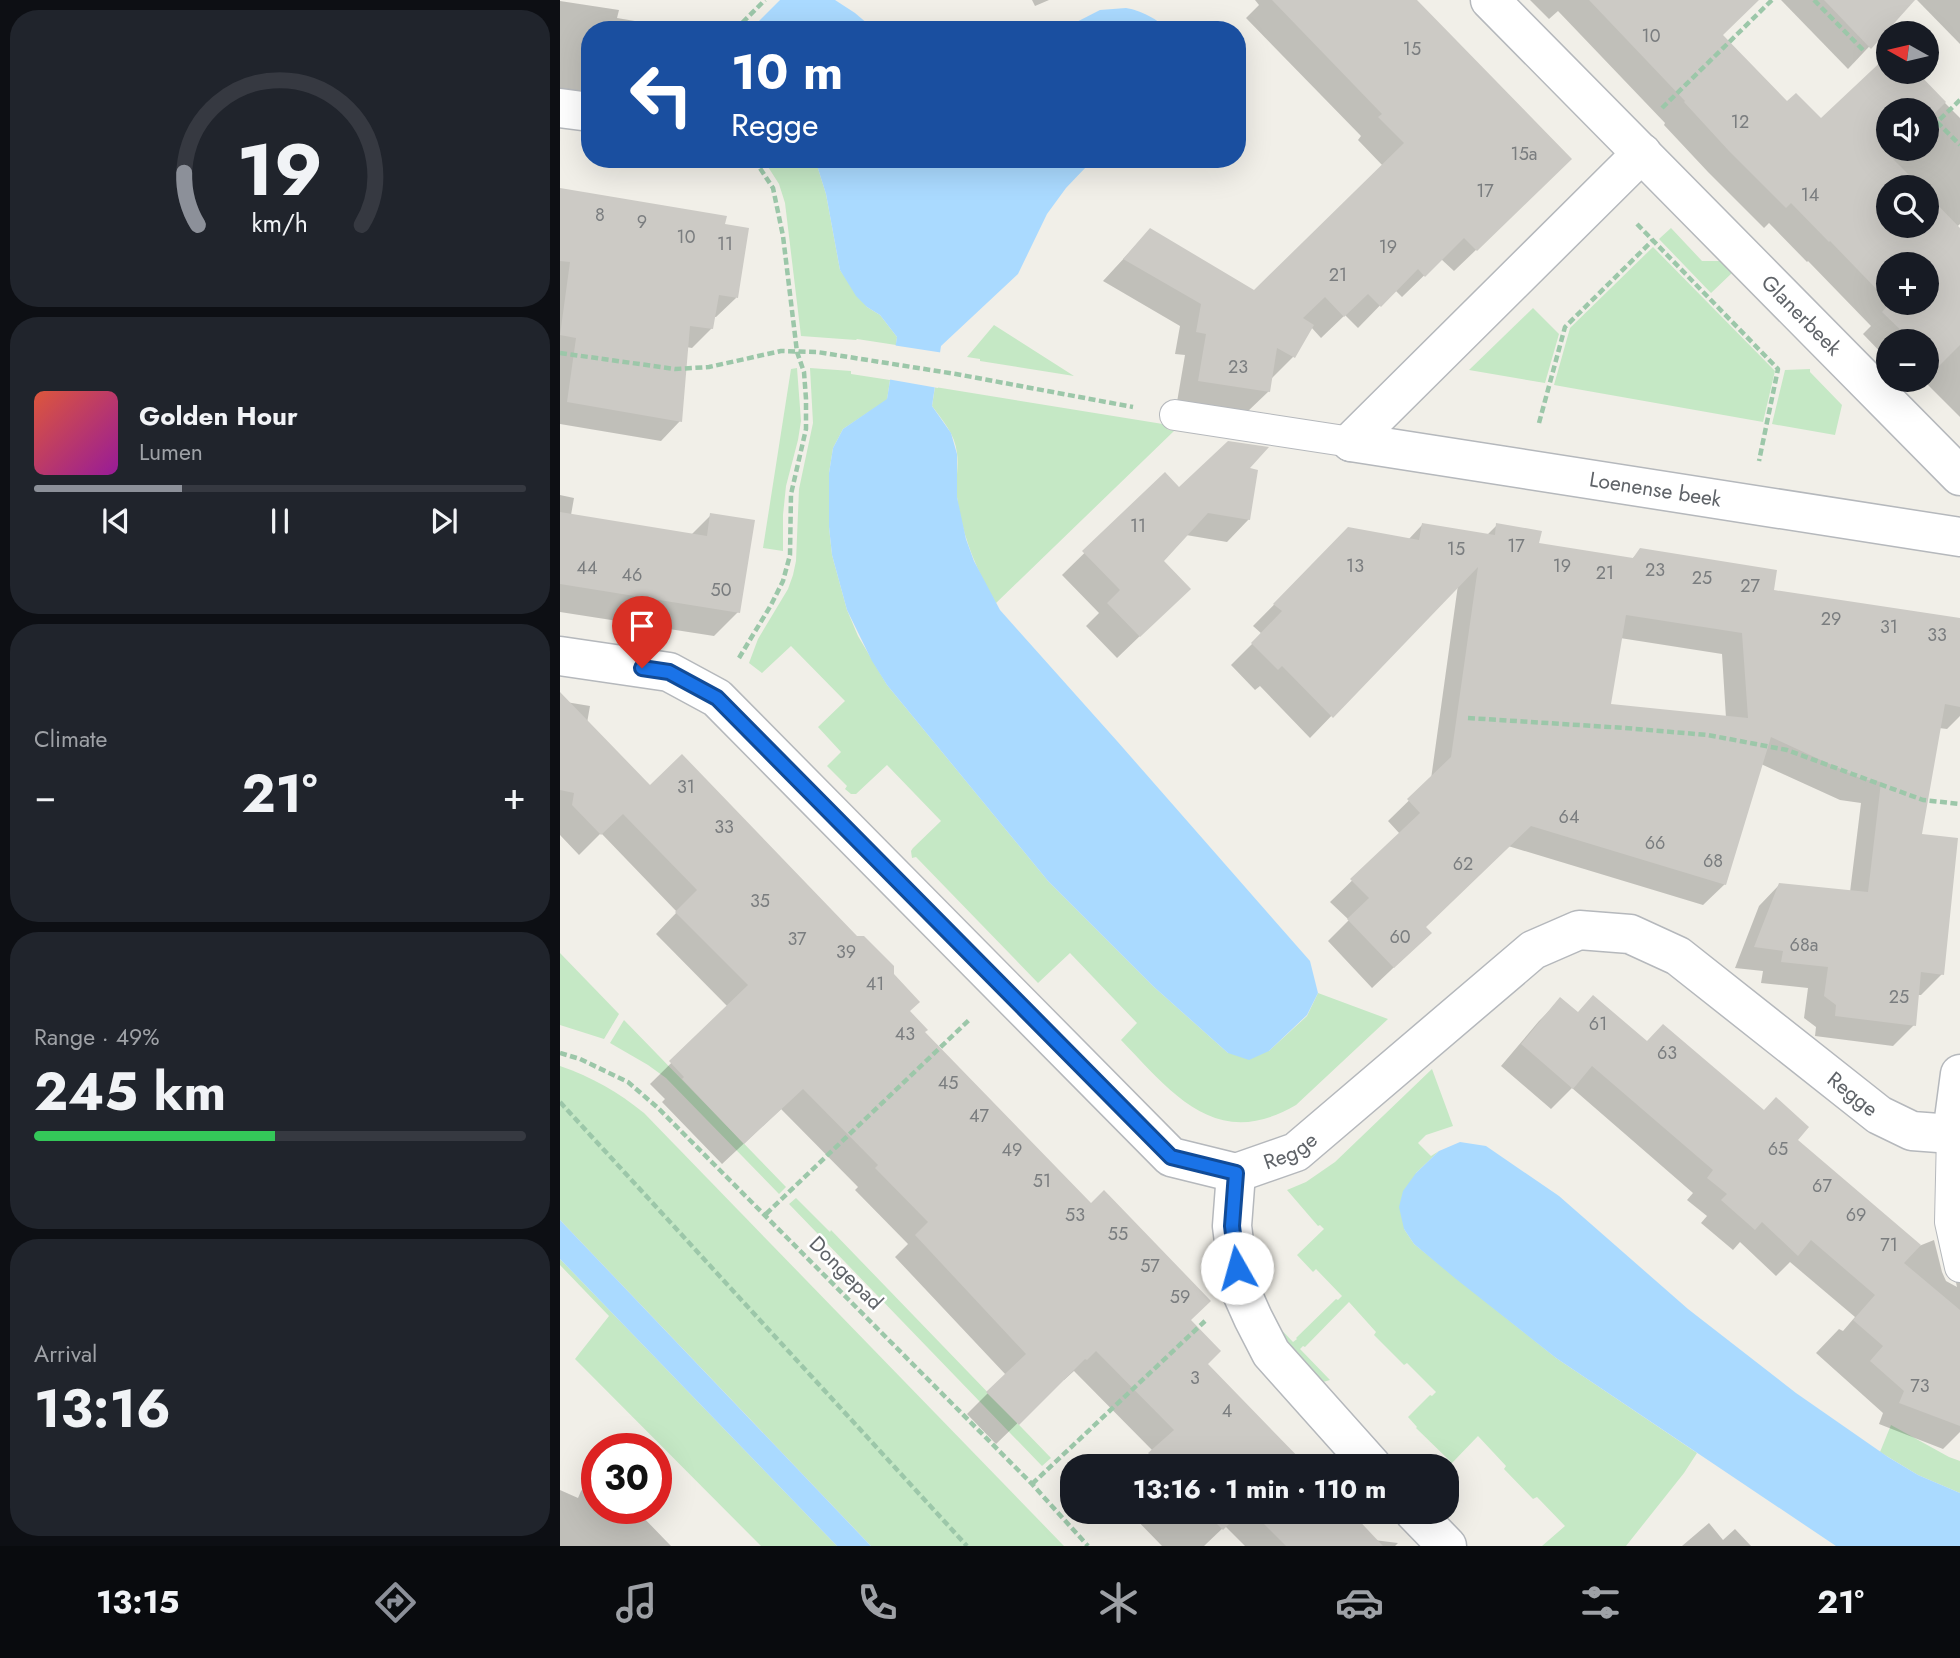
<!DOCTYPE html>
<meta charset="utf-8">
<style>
body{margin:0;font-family:Jost,sans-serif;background:#20242c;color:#f1f3f6;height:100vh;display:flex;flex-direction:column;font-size:26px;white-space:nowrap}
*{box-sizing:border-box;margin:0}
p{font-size:23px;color:#9ea1a6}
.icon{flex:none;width:38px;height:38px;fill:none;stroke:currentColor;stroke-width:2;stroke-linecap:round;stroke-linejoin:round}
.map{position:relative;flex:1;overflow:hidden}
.drawer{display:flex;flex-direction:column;gap:10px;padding:10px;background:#0d0f14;width:560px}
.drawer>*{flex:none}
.guide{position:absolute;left:21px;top:21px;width:665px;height:147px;border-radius:28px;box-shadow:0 7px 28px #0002;background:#1a4fa0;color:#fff;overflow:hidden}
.needle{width:46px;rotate:278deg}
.controls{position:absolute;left:1316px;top:21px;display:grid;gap:14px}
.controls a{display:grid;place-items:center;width:63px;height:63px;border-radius:50%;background:#171b24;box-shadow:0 7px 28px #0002;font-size:35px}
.speed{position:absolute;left:21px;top:1433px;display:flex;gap:14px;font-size:35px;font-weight:700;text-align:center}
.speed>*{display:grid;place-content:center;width:91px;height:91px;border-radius:50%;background:#171b24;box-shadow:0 7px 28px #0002;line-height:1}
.speed .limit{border:10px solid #d22;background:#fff;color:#111}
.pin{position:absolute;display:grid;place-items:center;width:60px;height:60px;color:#fff;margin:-72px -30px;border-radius:50% 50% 50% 0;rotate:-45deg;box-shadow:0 0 7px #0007}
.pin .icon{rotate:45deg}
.me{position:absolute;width:77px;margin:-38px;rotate:353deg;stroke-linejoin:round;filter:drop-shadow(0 0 5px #0008)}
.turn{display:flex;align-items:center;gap:24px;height:147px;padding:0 35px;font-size:32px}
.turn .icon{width:91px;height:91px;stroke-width:2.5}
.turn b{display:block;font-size:49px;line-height:60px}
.big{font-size:52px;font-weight:700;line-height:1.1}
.drawer .card{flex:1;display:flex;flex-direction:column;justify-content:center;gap:10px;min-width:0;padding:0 24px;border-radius:28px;background:#20242c}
.drawer .dial{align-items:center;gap:0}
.dial svg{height:182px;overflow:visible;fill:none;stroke:#363941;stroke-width:7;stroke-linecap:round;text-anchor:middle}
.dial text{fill:#f1f3f6;stroke:none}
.song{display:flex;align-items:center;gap:21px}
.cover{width:84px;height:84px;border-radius:10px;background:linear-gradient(135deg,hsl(10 70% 55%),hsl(300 70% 35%))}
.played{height:7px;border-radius:4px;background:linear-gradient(90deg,#8c9099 30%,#363941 30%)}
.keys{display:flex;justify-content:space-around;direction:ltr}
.heat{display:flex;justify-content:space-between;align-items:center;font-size:38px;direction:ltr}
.charge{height:10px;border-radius:5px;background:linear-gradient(90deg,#34c759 49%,#363941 0)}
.trip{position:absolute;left:500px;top:1454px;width:399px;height:70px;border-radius:28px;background:#171b24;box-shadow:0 7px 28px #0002;font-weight:700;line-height:70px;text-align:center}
.menu{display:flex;height:112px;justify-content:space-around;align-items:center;background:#090b0e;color:#9ea1a6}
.menu .icon{width:49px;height:49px}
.menu .current{color:#8c9099}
.menu b{font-size:32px;color:#f1f3f6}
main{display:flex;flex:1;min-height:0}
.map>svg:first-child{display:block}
</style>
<main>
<section class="drawer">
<div class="card dial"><svg viewBox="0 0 100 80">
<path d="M14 69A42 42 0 1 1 86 69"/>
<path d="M14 69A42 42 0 0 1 8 46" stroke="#8c9099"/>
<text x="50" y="56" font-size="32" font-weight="700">19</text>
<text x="50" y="72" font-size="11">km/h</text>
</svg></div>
<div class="card">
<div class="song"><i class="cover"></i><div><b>Golden Hour</b><p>Lumen</p></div></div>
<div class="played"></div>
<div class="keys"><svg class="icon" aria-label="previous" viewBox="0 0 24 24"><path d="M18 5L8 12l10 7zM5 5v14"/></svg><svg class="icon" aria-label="pause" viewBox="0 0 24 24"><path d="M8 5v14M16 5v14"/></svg><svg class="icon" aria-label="next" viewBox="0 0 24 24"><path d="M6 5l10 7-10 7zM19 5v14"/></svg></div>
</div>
<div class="card"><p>Climate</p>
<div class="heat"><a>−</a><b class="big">21°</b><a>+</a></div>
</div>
<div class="card"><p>Range · 49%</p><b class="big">245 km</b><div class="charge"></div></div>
<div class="card"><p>Arrival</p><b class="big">13:16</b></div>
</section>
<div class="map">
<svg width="1400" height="1546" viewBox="0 0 1400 1546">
<rect width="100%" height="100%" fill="#f1efe8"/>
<g fill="#c5e8c5">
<polygon points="203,159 255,159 266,194 280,270 307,307 320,315 337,337 336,345 297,339 296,340 241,336 225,203 219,184"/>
<polygon points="1111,228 1142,261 1165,261 1174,271 1151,293 1099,239"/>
<polygon points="1093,247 1215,371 1203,422 994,385 1010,328"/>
<polygon points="973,308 999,334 985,383 909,370"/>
<polygon points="434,325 514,376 420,361 420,359 407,357"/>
<polygon points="237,368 241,421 238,440 226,486 223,515 223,551 203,548 231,369"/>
<path d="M250,368L291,371V374L330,380L327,400L283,429L273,448L269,473V527L272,555L287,610L298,636L327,685L488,881L594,987L668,1053L709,1051L747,1016L758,993L828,1019L736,1105C656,1152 612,1093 561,1040L577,1023L510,953L478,983L356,857L352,858L351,851L353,848L381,821L327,765L296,794H291L285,789L287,786L267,766L281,752L258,727L285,701L231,646L202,673L189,663L198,639L228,589L233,575L236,561L239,489L253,423Z"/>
<polygon points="1250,369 1250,372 1282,405 1275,435 1212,424 1225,370"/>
<path d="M375,387L609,425L607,429L614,431L436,603C416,570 402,535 397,497C395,482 399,467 397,453C395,434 383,421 372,406Z"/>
<polygon points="0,953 59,1014 44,1039 0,1025"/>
<polygon points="64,1020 226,1187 219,1194 106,1078 88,1065 50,1043"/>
<path d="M0,1066C32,1077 58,1092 84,1113L504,1546H311L0,1220Z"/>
<polygon points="872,1069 893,1126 866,1135 858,1143 871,1156 879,1151 856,1173 844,1229 854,1244 996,1358 1137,1453 1124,1473 1066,1546 982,1546 1005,1526 977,1497 973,1499 944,1469 946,1466 918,1436 892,1463 856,1428 857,1427 848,1417 870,1395 872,1396 876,1392 847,1363 844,1365 814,1335 816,1332 789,1302 745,1347 743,1346 740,1349 770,1380 763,1382 726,1347 709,1317 733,1342 737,1339 736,1338 776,1299 778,1300 782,1296 756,1269 753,1272 737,1255 764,1229 760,1225 758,1226 727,1190 746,1182 775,1162"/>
<polygon points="236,1198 270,1232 271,1230 491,1458 482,1466 229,1204"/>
<polygon points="0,1259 277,1546 201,1546 15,1359 49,1316 0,1265"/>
<polygon points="1331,1425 1389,1457 1400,1461 1400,1493 1358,1475 1320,1452"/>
</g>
<g fill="#aadaff">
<polygon points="178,0 275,0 295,13 315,30 208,30"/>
<path d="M566,8C579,10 599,19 607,30H501L540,10Z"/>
<polygon points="255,159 537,159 526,167 506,188 487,214 458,274 381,346 372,406 391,433 397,454 397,497 406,539 414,561 440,610 557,741 750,961 758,993 747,1015 709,1051 689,1060 668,1053 594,987 488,881 327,685 312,661 287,610 272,555 269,527 269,473 273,448 283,429 327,399 337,337 320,315 307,307 296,296 280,270 266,194"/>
<polygon points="900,1142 926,1146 999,1196 1128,1309 1236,1393 1328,1457 1358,1475 1400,1493 1400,1546 1276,1546 996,1358 896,1279 854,1244 844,1229 839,1207 843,1191 856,1173 879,1151"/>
<polygon points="0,1220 309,1544 311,1546 277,1546 0,1259"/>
</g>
<g fill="#f1efe8">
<polygon points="175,0 220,0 197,23"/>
<polygon points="332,345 384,353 378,388 327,379"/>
</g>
<g fill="#0003" fill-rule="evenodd">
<polygon points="472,0 489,0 475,6"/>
<polygon points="695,0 854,0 988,181 894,271 881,259 842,297 835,290 798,328 785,315 761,338 751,327 733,357 710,380 709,391 686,413 617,402 625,355 615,354 620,326 543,281 590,230 695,292 823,166 798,140 801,136 686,18 699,5"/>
<path d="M970,0H1198L1161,35L1227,104L1261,121L1328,57V72H1354L1400,118V224L1384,239L1400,255V417L1363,380H1367V341H1328V360L1303,334L1311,326L1248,261L1247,262L1209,223L1204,228L1148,172L1104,125L1105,123L998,11L989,19ZM1328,110H1367V149H1328ZM1328,187H1367V226H1328ZM1328,264H1367V303H1328Z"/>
<polygon points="1221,0 1353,0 1288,69"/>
<polygon points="1357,0 1400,0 1400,44"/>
<polygon points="0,1 59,10 57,18 93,24 92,30 30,30 30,103 0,103"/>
<polygon points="0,190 163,226 176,298 156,317 153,317 152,328 132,348 126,347 120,421 101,441 0,424"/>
<polygon points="1347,380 1363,380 1355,387"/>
<polygon points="686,470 689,519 667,542 626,535 601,561 606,611 557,658 526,626 539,613 502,575 605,474 618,489"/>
<polygon points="0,495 14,498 11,515 131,535 151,515 178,612 154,636 0,612"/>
<path d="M862,525L926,536L937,525L977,544L1071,560L1081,550L1155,587L1400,620V716L1387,729L1379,728L1360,836L1382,974L1361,995H1357L1354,1025L1333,1046L1255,1036L1256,1027L1244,1018L1248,988L1201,983L1203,971L1175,968L1199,906L1220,884L1290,892L1301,803L1280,800L1201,764L1165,884L1143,905L948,846L864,927L848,954L812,988L768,941L789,920L770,902L840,834L828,821L871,779L898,585L750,738L700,686L695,690L671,665L702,634L693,626L789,529L848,540ZM1060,638L1162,654L1166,718L1049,706Z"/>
<polygon points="0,701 30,706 27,723 90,787 332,974 348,1011 363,1032 629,1321 645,1364 744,1466 577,1466 593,1451 514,1371 504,1380 503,1379 436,1444 407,1414 446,1375 335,1257 348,1244 295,1190 298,1187 221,1109 162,1164 102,1102 105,1099 90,1084 168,1007 96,934 117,912 41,833 19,855 0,835"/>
<polygon points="1000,1000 1017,1013 1086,1043 1235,1140 1359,1246 1374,1240 1382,1272 1386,1281 1397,1287 1388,1246 1400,1234 1400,1432 1383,1449 1319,1424 1323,1413 1256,1353 1279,1329 1283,1331 1295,1317 1230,1262 1216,1276 1180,1242 1173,1250 1141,1223 1147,1216 1127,1200 1133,1193 1012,1088 991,1109 941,1066 979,1021"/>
<polygon points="37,1475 37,1508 81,1508 79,1513 111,1546 0,1546 0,1490 18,1498 21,1491"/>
<polygon points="569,1512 788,1512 814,1540 838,1543 835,1546 685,1546 665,1526 644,1546 602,1546"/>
<polygon points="1149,1523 1163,1540 1175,1529 1191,1546 1122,1546"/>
</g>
<g fill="#cccac5" fill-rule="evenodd">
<polygon points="712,0 857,0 1012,159 917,251 904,238 865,277 858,269 821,307 808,294 784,317 765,297 743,318 754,325 735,358 717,348 710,392 638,381 646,334 636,332 641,304 563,259 590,228 694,290 844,143 818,117 822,114"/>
<polygon points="1029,0 1199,0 1163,35 1227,101 1236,93 1261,118 1328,55 1328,72 1357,72 1386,102 1367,121 1367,110 1328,110 1328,149 1338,149 1330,156 1361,187 1328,187 1328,226 1367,226 1367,194 1400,228 1400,345 1377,368 1367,357 1367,341 1352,341 1322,312 1330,303 1367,303 1367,264 1328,264 1328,301 1270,241 1269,242 1231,203 1226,208 1169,151 1124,102 1125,101"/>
<polygon points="1264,0 1355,0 1311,49"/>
<polygon points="0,188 167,216 165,224 189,228 178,298 159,295 153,329 130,326 122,422 7,402 16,338 0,335 10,262 0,261"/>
<polygon points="668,441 709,447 690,468 698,470 690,520 648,513 604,561 631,589 580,637 547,603 560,590 522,551 605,472 619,487"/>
<polygon points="0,512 147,536 150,513 195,520 180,613 0,584"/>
<path d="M862,523L935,535L936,523L982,531L979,543L1073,558L1080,548L1217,570L1214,590L1400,618V707L1385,704L1362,834L1398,838L1384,975L1361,972L1356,1026L1275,1016L1276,1005L1264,996L1268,967L1221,962L1223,951L1194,947L1219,883L1308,892L1321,782L1302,779L1211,737L1166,885L971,826L866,927L872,933L834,968L787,919L809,898L790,879L860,813L847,799L891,757L918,567L773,718L722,666L718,670L691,643L722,611L713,604L788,527L859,540ZM1066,615L1182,633L1188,718L1051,704Z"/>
<polygon points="0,692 90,785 122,754 297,936 304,936 334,966 334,974 360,1002 350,1011 368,1030 365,1032 531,1203 544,1190 651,1301 631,1320 661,1351 648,1364 747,1466 601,1466 588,1453 614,1430 536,1351 527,1360 525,1359 459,1425 426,1392 466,1354 355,1235 368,1222 315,1168 318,1165 243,1089 184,1144 122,1079 124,1077 109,1061 188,985 115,912 137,890 63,814 41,835 12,805 14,793 0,790"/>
<polygon points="1033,995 1087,1041 1103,1024 1204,1110 1216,1097 1249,1127 1238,1140 1361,1245 1344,1263 1400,1310 1400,1426 1339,1403 1344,1391 1310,1361 1323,1346 1293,1320 1315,1295 1251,1240 1238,1256 1202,1222 1195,1230 1161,1200 1167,1194 1147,1178 1153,1170 1032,1066 1013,1089 961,1044 1000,997 1018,1012"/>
<polygon points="645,1512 681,1512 663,1530"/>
<polygon points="692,1512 791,1512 823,1546 726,1546"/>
</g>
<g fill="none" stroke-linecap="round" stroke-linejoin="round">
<g stroke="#b5b8bc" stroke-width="32">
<g id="service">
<polyline points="615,415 791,442"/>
<polyline points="1392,1134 1390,1222 1400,1267"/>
</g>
</g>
<g stroke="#b5b8bc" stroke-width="41">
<g id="minor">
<path id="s1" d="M930,0L1400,476"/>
<polyline points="0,108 30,112"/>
<path id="s2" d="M791,442L1400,537"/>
<polyline points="791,442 1082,153"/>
<path id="s3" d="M0,656L109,672L157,698L611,1157L676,1173L736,1152L973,950L1019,930L1070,934L1118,956L1319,1115L1352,1131L1392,1134L1400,1133"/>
<polyline points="1392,1134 1400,1074"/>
<polyline points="676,1173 672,1226 680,1289 693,1318 711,1353 812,1466"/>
<polyline points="854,1512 887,1546"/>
</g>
</g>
<g stroke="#9cc7a9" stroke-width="4.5" stroke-dasharray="7 3.5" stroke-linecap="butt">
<polyline points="1254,0 1304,51"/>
<polyline points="175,30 205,0"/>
<polyline points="1400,100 1377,122 1400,145"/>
<polyline points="1102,108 1212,0"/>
<polyline points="1077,224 1218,369 1199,461"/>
<polyline points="0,353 115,369 149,367 221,351 257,352 396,374 573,407"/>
<polyline points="979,423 1005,327 1093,240"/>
<polyline points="179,658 211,605 223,581 230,555 231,494 246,429 246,399 244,372 237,352 223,236 213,188 194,159"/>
<polyline points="908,718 1065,728 1148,735 1227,750 1363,800 1400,804"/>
<polyline points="0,1053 20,1059 68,1082 98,1108 472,1484 528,1546"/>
<polyline points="0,1102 407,1546"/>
<polyline points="206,1214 410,1019"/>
<polyline points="472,1484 645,1321"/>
</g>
<use href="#service" stroke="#fff" stroke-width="30"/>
<use href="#minor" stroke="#fff" stroke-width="38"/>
</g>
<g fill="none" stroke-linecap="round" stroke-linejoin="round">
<g stroke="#114b97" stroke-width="18">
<polyline id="route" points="82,668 109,672 157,698 611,1157 676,1173 672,1226 677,1268"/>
</g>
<use href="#route" stroke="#1a73e8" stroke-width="12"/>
</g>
<g text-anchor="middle" stroke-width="5" stroke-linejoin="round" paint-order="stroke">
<g font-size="18" fill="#7a7d7f">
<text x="1091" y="42">10</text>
<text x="852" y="55">15</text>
<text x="1180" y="128">12</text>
<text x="964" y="160">15a</text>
<text x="925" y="197">17</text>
<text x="1250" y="201">14</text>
<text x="40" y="221">8</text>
<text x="82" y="228">9</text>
<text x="126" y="243">10</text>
<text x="165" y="250">11</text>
<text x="828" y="253">19</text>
<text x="778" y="281">21</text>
<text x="678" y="373">23</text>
<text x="578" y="532">11</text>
<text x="956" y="552">17</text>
<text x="896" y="555">15</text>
<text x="795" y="572">13</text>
<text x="1002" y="572">19</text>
<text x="27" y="574">44</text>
<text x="1095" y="576">23</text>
<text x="1045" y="579">21</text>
<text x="72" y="581">46</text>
<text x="1142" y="584">25</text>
<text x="1190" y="592">27</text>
<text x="161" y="596">50</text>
<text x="1271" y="625">29</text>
<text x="1329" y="633">31</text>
<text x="1377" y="641">33</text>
<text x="126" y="793">31</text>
<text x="1009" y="823">64</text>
<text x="164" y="833">33</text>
<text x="1095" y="849">66</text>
<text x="1153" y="867">68</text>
<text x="903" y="870">62</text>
<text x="200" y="907">35</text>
<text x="840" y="943">60</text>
<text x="237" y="945">37</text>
<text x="1244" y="951">68a</text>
<text x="286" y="958">39</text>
<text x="315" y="990">41</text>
<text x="1339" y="1003">25</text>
<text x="1038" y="1030">61</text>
<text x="345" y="1040">43</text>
<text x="1107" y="1059">63</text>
<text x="388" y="1089">45</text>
<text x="419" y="1122">47</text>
<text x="1218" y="1155">65</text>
<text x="452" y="1156">49</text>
<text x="482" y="1187">51</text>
<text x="1262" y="1192">67</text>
<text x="515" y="1221">53</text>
<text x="1296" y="1221">69</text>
<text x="558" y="1240">55</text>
<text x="1329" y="1251">71</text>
<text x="590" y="1272">57</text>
<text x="620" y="1303">59</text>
<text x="635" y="1384">3</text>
<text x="1360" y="1392">73</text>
<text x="667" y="1417">4</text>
</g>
<g font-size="21" fill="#5f6368" stroke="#fff">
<text dy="7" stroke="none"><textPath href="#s1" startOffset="443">Glanerbeek</textPath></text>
<text dy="7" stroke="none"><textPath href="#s2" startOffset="308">Loenense beek</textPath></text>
<text dy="7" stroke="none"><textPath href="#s3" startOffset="1629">Regge</textPath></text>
<text dy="7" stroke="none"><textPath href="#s3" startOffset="936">Regge</textPath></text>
<text transform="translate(286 1273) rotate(45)" y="7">Dongepad</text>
</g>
</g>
</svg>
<div class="controls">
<a><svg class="needle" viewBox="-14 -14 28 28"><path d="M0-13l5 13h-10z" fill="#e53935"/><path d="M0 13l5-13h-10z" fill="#9ea1a6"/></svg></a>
<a><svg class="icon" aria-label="sound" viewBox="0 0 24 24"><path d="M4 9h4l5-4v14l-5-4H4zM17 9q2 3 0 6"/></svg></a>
<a><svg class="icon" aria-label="search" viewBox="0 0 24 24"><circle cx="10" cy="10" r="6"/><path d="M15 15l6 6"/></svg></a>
<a>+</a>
<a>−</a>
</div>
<div class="speed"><div class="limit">30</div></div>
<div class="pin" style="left:82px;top:668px;background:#d93025"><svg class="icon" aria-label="arrive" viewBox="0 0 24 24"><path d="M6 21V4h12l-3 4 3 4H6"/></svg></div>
<svg class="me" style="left:677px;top:1268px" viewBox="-20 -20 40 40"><circle r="19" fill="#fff"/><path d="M0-13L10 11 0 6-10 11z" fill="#1a73e8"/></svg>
<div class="trip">13:16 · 1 min · 110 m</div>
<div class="guide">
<div class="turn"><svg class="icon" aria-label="left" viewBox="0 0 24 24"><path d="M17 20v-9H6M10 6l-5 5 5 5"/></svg><div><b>10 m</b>Regge</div></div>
</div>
</div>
</main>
<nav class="menu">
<b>13:15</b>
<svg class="icon current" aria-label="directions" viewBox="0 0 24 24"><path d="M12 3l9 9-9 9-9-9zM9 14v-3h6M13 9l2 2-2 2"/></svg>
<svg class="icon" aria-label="music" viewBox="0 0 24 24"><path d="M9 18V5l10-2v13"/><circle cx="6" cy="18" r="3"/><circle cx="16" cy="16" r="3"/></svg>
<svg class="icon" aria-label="phone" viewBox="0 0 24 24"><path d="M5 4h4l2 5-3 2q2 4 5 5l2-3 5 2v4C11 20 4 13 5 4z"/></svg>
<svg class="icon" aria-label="climate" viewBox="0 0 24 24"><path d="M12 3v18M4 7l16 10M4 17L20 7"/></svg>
<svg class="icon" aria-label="car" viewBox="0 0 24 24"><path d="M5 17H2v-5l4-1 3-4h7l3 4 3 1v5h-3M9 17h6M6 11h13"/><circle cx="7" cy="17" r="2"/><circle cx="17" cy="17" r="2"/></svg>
<svg class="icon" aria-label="filters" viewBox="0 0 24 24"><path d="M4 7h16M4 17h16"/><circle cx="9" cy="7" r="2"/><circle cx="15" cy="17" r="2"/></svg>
<b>21°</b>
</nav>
